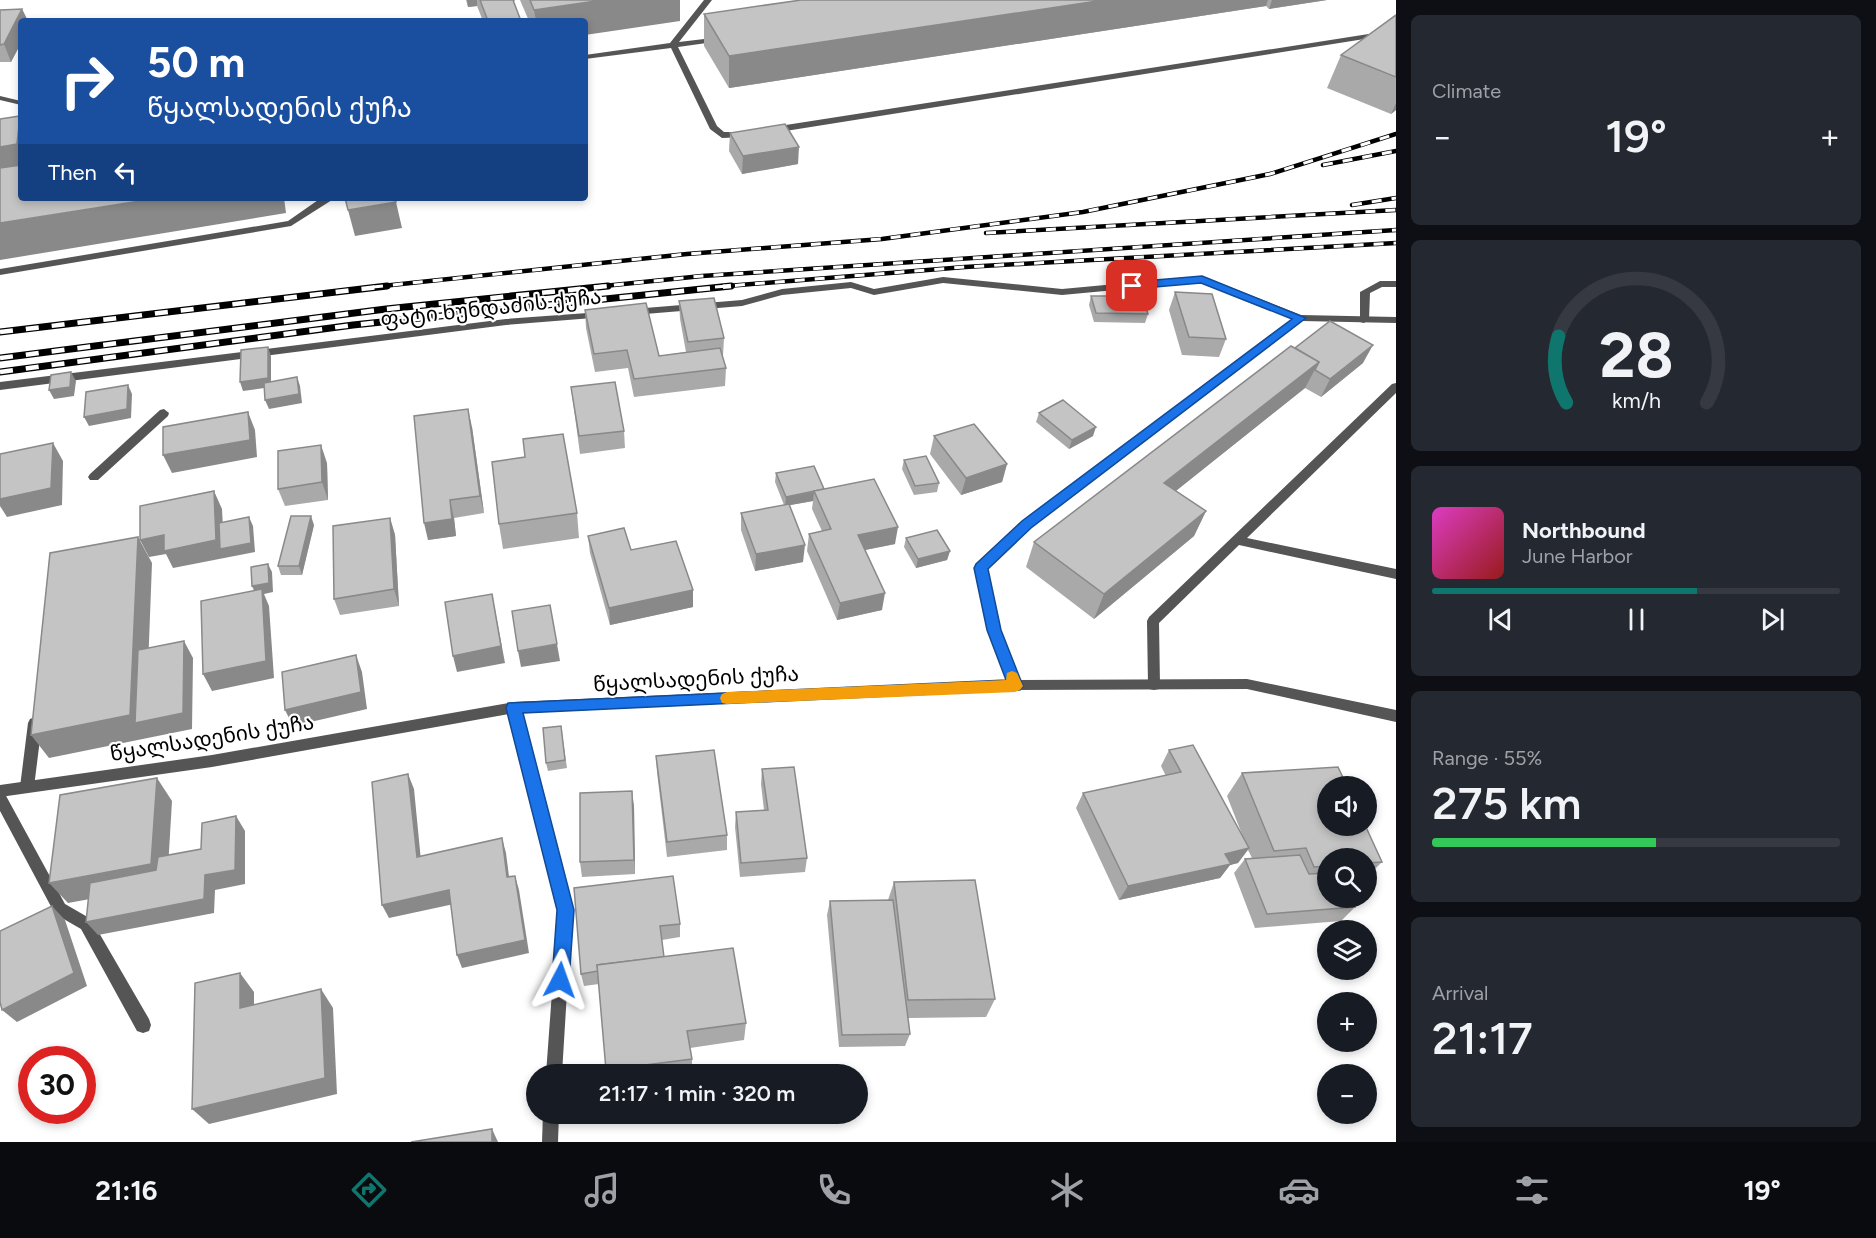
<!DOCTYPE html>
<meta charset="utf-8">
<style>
body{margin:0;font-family:Figtree,"Noto Sans Georgian",sans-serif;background:#242831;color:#f1f3f6;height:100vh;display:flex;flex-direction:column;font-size:22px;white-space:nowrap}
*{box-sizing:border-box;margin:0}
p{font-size:20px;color:#9ea1a6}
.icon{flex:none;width:33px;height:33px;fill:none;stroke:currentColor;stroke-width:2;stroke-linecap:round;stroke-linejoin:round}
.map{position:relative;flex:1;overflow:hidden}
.sheet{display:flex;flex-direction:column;gap:15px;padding:15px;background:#0d0f14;width:480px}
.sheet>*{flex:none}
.guide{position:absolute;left:18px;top:18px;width:570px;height:183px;border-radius:6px;box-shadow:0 3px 9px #0003;background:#1a4fa0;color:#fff;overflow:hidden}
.fabs{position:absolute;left:1317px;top:776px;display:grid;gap:12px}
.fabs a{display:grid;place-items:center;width:60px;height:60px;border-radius:50%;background:#171b24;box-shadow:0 3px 9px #0003;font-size:30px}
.speed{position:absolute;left:18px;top:1046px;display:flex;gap:12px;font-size:30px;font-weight:700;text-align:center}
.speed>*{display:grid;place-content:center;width:78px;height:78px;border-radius:50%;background:#171b24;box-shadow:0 3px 9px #0003;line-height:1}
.speed .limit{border:9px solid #d22;background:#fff;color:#111}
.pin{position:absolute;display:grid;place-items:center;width:51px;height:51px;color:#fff;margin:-26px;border-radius:12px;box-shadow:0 3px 9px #0006}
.me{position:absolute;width:66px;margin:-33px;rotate:4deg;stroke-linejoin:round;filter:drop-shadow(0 0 4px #0008)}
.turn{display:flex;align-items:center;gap:21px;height:126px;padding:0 30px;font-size:27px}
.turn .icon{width:78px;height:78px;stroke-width:2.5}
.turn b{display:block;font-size:42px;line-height:51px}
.then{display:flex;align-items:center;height:57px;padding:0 30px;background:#0003;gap:12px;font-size:22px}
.big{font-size:45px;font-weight:600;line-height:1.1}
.sheet .tile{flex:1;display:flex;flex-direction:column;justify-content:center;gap:9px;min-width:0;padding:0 21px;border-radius:9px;background:#242831}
.sheet .dial{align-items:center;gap:0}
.dial svg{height:156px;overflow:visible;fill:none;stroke:#363941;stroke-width:7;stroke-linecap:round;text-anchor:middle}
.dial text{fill:#f1f3f6;stroke:none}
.song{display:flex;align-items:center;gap:18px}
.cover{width:72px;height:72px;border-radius:9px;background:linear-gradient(135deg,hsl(310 70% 55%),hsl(0 70% 35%))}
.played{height:6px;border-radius:3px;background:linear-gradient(90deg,#0f766e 65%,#363941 65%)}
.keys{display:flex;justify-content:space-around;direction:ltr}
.heat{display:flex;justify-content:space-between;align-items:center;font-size:33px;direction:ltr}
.charge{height:9px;border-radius:4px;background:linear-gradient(90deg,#34c759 55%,#363941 0)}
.trip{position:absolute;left:526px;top:1064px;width:342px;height:60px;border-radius:30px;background:#171b24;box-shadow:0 3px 9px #0003;font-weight:600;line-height:60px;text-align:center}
.menu{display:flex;height:96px;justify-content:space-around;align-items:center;background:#090b0e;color:#9ea1a6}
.menu .icon{width:42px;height:42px}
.menu .current{color:#0f766e}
.menu b{font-size:27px;color:#f1f3f6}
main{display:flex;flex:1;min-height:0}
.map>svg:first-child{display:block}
</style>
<main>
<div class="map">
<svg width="1396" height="1142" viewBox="0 0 1396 1142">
<rect width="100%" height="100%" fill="#fff"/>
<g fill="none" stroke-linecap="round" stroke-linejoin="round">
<g fill="#555" fill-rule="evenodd">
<polygon points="704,0 712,0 679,42 721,37 725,39 721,41 678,47 717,126 724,132 744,132 747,133 747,137 722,138 710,129 671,48 585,59 585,55 670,43"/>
<polygon points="1393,19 1396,19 1396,25 1377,37 773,133 769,130 773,127 1375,33"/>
<polygon points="0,96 21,101 21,105 0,100"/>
<polygon points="321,198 331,198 332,200 291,226 0,275 0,269 288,221"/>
<polygon points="1380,281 1396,281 1396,287 1382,287 1370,293 1369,320 1364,323 1360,322 1360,292"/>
<polygon points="1396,383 1396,393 1247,538 1396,569 1396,579 1239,545 1159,623 1160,685 1159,689 1154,690 1149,689 1148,685 1147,621 1149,617 1392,384"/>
<polygon points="164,409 169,413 168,416 98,480 90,480 88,477 90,474 160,410"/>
<polygon points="35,717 40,719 42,723 34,787 32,791 27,793 22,791 20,787 28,723 30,719"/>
<polygon points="0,792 5,794 65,904 91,919 149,1019 151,1025 149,1031 143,1033 137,1031 81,929 55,914 0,811"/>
</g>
<g fill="#555" fill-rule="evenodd">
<polygon points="1202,276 1301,315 1396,317 1396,323 1302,321 1031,528 987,569 1000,630 1019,680 1247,679 1396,710 1396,722 1247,689 1015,690 522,713 572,910 562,1074 546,1074 558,910 509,714 212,767 0,797 0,785 212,755 514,702 1007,680 988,630 975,568 977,565 1023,522 1292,319 1201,282 1062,295 943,283 874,295 851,288 782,295 742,306 633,315 628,312 633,309 742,300 782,289 851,282 874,289 943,277 1062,289"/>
<polygon points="601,312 605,313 605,317 506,325 0,390 0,382 506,319"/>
<polygon points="543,1113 559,1113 558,1142 542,1142"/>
</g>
<g stroke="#000" stroke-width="4.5">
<g id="rail-far1">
<polyline points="1323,165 1396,151"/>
<polyline points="1352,205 1396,198"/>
<polyline points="986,233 1396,210"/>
<polyline points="373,287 687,254 882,239 1083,212 1270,174 1396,134"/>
<polyline points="594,287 702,276 1396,230"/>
<polyline points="715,287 965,267 1396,243"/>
</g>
</g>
<g stroke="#000" stroke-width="7">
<g id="rail">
<polyline points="0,332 387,286"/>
<polyline points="0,358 386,309 608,286"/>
<polyline points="0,372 353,325 731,286"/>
</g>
</g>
<use href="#rail-far1" stroke="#fff" stroke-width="3" stroke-dasharray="10" stroke-linecap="butt"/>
<use href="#rail" stroke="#fff" stroke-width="4.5" stroke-dasharray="13" stroke-linecap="butt"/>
</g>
<g fill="#a9a9a9">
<polygon points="466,0 515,0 515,1 513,1 521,21 483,21 477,6 468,7"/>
<polygon points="520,0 680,0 680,21 529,21"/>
<polygon points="801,0 1327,0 1269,9 1266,6 729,88 704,46 704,14"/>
<polygon points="22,9 28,21 21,21 21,43 11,62 0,62 0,10"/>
<polygon points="1396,15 1396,110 1391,114 1327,88 1341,55"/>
<polygon points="730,133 798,164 742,174 729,151"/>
<polygon points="1175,292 1226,339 1219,357 1182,355 1169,310"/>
<polygon points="1091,296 1148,314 1145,323 1094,322 1089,305"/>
<polygon points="679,301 724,338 723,356 722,356 726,368 725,386 634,397 628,368 595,372 586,328 585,310 659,356 686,352 680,319"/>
<polygon points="1295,348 1363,363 1321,397 1305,388 1176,491 1206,511 1194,536 1094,619 1026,567 1034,542"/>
<polygon points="571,387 624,431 625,448 580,454"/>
<polygon points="1039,413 1093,436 1069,449 1036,422"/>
<polygon points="472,427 484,513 454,518 456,536 428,540"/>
<polygon points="934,436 1007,464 1002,482 961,495 930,454"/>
<polygon points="904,460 939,483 937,492 914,495 902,469"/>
<polygon points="327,463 328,500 285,506 278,489"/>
<polygon points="776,473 824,489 895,544 865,550 882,610 837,620 807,551 809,534 822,531 812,509 813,501 790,505 803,562 755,571 741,530 741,513 784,505 775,482"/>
<polygon points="577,513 579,538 503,549 499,524"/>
<polygon points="390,518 395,535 399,606 340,615 334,599"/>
<polygon points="314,525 302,575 281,575 278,566"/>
<polygon points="588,536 693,590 693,607 610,625 590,553"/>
<polygon points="906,538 950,551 947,560 916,568 904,547"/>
<polygon points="561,726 567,768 548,771 546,763"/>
<polygon points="1169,750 1243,837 1227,796 1242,773 1382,862 1366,878 1366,858 1328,858 1328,897 1355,907 1341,921 1255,928 1234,873 1245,859 1252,858 1248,850 1238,863 1230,865 1220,878 1119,900 1076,808 1083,793 1166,776 1161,766"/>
<polygon points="656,756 727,835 727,850 667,857 657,772"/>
<polygon points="762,769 807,858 805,872 740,877 735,827 736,812 764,810 761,784"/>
<polygon points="634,806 635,874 582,877 580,862"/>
<polygon points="894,882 995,999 986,1017 908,1018 910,1034 905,1046 839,1047 827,915 830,901 888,900"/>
<polygon points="574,888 680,924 680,937 662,940 664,957 746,1023 744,1040 690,1048 692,1059 692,1074 607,1074 599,984 584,986 581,974"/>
</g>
<g fill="#898989">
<polygon points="467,0 477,0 477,6 468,7"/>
<polygon points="603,0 680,0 680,21 585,35 585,21 536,21 534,10"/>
<polygon points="1104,0 1268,0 1266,6 729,88 729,56"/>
<polygon points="1272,0 1327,0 1269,9"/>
<polygon points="22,9 28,21 21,21 21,43 11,62 4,44"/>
<polygon points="1396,103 1396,110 1391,114"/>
<polygon points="20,116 21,119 21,172 0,175 0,147"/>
<polygon points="799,147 798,164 742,174 743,156"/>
<polygon points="159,198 284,198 286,213 0,260 0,223"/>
<polygon points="396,202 402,228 355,236 348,210"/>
<polygon points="1373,345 1363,363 1321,397 1330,379"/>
<polygon points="268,347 271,356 271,387 243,391 240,382"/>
<polygon points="1319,362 1305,388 1153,509 1164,483"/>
<polygon points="71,372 76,381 74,396 54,399 49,390"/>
<polygon points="297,377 300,386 302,403 269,409 265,400"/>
<polygon points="128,385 132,394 131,418 89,426 84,417"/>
<polygon points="468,409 472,427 484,513 480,496"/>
<polygon points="248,412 255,430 257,457 172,473 163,455"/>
<polygon points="1096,427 1093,436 1069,449 1072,440"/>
<polygon points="53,443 63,461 62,505 7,517 0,506 0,499"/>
<polygon points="321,445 327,463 328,500 322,482"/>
<polygon points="1007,464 1002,482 961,495 966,478"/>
<polygon points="214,491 222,509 224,548 249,517 253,526 255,552 173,568 166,554 149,557 140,540"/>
<polygon points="814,492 813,501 785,506 786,497"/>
<polygon points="450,500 454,518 456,536 428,540 424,523"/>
<polygon points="1206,511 1194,536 1094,619 1104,594"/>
<polygon points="311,516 314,525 302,575 299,566"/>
<polygon points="390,518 395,535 399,606 394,589"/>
<polygon points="898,527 895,544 855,552 858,535"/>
<polygon points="138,537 152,563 146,721 184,641 193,658 192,729 49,758 31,735"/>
<polygon points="805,545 803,562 755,571 756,554"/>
<polygon points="950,551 947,560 916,568 918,559"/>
<polygon points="268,564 272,572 273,592 264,594 269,606 274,678 212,691 203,674 256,595 252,586"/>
<polygon points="693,590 693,607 610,625 609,608"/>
<polygon points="885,593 882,610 837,620 840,603"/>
<polygon points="492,594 505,663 457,672 453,656"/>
<polygon points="557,644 560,661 521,667 518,651"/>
<polygon points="356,655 362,672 367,709 293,726 285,710"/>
<polygon points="408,774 414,789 422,871 417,857"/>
<polygon points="157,778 172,801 167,885 68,903 49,883"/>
<polygon points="632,791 634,806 635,874 634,860"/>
<polygon points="236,816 245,831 245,884 215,890 214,913 98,935 86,922 205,875"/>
<polygon points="502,838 506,853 511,892 507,877"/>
<polygon points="1249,848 1238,863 1230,865 1220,878 1119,900 1128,886 1225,854"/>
<polygon points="515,876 519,890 529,953 462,968 457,955"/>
<polygon points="449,890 454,904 389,918 382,905"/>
<polygon points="52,906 65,920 87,986 17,1022 2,1010"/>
<polygon points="240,973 254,992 254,1026 240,1008"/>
<polygon points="321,989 333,1008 337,1094 209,1124 192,1109"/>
<polygon points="492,1129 498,1142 492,1142"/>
</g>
<g fill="#c4c4c4" stroke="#898989" stroke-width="1.5">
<polygon points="480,0 513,0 521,21 488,21"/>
<polygon points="530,0 603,0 534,10"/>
<polygon points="801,0 1104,0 729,56 704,14"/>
<polygon points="22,9 4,44 0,45 0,10"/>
<polygon points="1396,15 1396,77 1341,55"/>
<polygon points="20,116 17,144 0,147 0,119"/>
<polygon points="785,124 799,147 743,156 730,133"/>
<polygon points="21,165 21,198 159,198 0,223 0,168"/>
<polygon points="345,198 395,198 396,202 348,210"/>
<polygon points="1175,292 1212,294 1226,339 1189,337"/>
<polygon points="1091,296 1142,296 1148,314 1096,313"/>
<polygon points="714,298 724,338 688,342 679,301"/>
<polygon points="646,303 659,356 720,348 726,368 634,379 627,350 594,354 585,310"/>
<polygon points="1330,321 1373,345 1330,379 1315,370 1319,362 1295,348"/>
<polygon points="1291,346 1319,362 1164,483 1206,511 1104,594 1034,542"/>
<polygon points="268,347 268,378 240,382 241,350"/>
<polygon points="71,372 70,387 49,390 51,375"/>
<polygon points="297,377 299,394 265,400 264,383"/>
<polygon points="615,382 624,431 579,436 571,387"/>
<polygon points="128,385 127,409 84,417 86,392"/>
<polygon points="1063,400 1096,427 1072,440 1039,413"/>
<polygon points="468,409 480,496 450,500 452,519 424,523 414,416"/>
<polygon points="248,412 250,440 163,455 163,427"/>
<polygon points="974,424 1007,464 966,478 934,436"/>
<polygon points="563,434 577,513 499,524 492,462 525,457 523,439"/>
<polygon points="53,443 51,488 0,499 0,454"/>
<polygon points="321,445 322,482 278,489 278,451"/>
<polygon points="926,456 939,483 915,486 904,460"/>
<polygon points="814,466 824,489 786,497 776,473"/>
<polygon points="874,479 898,527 858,535 885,593 840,603 809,534 831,529 814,491"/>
<polygon points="214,491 216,540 164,551 164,535 140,540 140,506"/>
<polygon points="789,504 805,545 756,554 741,513"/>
<polygon points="291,516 311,516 299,566 278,566"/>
<polygon points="249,517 251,543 220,549 219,523"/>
<polygon points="390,518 394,589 334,599 333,526"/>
<polygon points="624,528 631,550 676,541 693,590 609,608 588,536"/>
<polygon points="937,530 950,551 918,559 906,538"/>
<polygon points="138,537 130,715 31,735 50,553"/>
<polygon points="268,564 269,583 252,586 251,567"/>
<polygon points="262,589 266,661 203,674 201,601"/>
<polygon points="492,594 501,646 453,656 445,602"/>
<polygon points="550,605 557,644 518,651 512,611"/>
<polygon points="184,641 183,713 135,723 138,650"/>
<polygon points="356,655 361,692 285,710 282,672"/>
<polygon points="561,726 565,760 546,763 543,728"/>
<polygon points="1193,745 1249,848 1225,854 1231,864 1128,886 1083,793 1181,772 1169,750"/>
<polygon points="714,750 727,835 667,842 656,756"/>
<polygon points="794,767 807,858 741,863 736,812 768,810 762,769"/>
<polygon points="1338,767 1347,786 1328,786 1328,825 1365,825 1382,862 1366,863 1366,858 1328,858 1328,866 1314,867 1306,848 1274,851 1242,773"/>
<polygon points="408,774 417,857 502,838 507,877 515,876 525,940 457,955 449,890 382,905 372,782"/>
<polygon points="157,778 151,864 49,883 60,795"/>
<polygon points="632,791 634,860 580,862 580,793"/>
<polygon points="236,816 235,870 205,875 204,899 86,922 90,883 156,870 158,857 201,849 202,823"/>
<polygon points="1300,855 1309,874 1328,873 1328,897 1350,897 1355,907 1267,914 1245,859"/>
<polygon points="673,876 680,924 660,926 664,957 597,965 598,971 581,974 574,888"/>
<polygon points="975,880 995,999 908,1000 894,882"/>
<polygon points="893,900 910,1034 842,1035 830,901"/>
<polygon points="52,906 74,973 2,1010 0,1002 0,931"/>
<polygon points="733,948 746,1023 687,1031 692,1059 606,1070 597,965"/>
<polygon points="240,973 240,1008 321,989 325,1078 192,1109 195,983"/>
<polygon points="492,1129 492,1142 411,1142"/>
</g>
<polygon fill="#1a73e8" stroke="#114b97" stroke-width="1.5" points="1202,276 1306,318 1031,528 988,569 1001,630 1023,686 1020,690 523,713 574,910 569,980 567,986 560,989 554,986 552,980 557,910 506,708 508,703 1006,680 987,630 974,568 976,564 1022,521 1292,319 1201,283 1132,289 1126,286 1132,282"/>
<polygon fill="#f59e0b" points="1012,671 1017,673 1023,686 1020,690 1015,692 727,704 722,703 720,698 722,694 727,692 1006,680 1007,673"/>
<g text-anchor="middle" stroke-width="4.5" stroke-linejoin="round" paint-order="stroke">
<g font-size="21" fill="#000" stroke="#fff">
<text transform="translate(491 308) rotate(-6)" y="7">ფატი ხუნდაძის ქუჩა</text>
<text transform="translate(696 679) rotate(-3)" y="7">წყალსადენის ქუჩა</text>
<text transform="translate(212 738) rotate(-9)" y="7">წყალსადენის ქუჩა</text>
</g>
</g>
</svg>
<div class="fabs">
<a><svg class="icon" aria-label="sound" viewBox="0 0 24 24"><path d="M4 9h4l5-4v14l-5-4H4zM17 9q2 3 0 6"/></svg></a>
<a><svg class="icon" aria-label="search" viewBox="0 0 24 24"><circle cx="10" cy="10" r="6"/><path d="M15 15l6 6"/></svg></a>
<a><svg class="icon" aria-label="layers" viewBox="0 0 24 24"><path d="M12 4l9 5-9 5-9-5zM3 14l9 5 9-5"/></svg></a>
<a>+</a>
<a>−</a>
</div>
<div class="speed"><div class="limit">30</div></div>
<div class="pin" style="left:1132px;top:286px;background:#d93025"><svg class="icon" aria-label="arrive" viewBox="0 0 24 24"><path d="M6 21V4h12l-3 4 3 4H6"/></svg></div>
<svg class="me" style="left:560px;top:980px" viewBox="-20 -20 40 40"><path d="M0-17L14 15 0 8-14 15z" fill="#1a73e8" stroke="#fff" stroke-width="4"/></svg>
<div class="trip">21:17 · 1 min · 320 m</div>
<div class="guide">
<div class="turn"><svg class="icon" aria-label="right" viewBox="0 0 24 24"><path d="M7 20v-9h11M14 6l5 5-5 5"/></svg><div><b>50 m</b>წყალსადენის ქუჩა</div></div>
<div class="then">Then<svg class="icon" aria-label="left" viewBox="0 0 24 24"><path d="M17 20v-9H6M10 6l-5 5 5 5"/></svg></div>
</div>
</div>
<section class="sheet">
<div class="tile"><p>Climate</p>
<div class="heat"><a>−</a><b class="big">19°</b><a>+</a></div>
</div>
<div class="tile dial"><svg viewBox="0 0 100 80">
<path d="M14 69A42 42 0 1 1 86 69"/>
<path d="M14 69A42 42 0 0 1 10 35" stroke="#0f766e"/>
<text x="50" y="56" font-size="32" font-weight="700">28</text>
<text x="50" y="72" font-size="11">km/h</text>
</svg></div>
<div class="tile">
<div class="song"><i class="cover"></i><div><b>Northbound</b><p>June Harbor</p></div></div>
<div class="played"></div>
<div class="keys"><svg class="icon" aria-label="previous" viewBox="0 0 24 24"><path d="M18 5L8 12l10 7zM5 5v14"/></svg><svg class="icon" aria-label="pause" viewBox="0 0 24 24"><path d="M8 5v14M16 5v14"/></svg><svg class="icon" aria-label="next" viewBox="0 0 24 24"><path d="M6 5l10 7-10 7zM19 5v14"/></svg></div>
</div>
<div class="tile"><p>Range · 55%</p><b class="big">275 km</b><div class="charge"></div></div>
<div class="tile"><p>Arrival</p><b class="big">21:17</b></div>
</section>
</main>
<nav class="menu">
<b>21:16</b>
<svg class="icon current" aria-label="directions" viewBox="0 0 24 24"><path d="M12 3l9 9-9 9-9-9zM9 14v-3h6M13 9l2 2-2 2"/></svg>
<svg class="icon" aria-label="music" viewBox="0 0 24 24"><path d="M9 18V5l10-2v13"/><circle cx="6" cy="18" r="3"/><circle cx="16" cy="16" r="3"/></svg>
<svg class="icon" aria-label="phone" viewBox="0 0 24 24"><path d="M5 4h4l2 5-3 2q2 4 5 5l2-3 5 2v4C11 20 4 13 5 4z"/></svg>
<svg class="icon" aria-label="climate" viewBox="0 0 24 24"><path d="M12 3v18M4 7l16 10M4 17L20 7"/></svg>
<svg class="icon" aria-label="car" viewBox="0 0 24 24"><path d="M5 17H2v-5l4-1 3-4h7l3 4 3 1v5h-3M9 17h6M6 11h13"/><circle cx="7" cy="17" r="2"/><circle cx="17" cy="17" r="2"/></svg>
<svg class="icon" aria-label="filters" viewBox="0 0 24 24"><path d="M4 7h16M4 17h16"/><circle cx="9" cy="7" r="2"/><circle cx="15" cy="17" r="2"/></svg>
<b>19°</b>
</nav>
